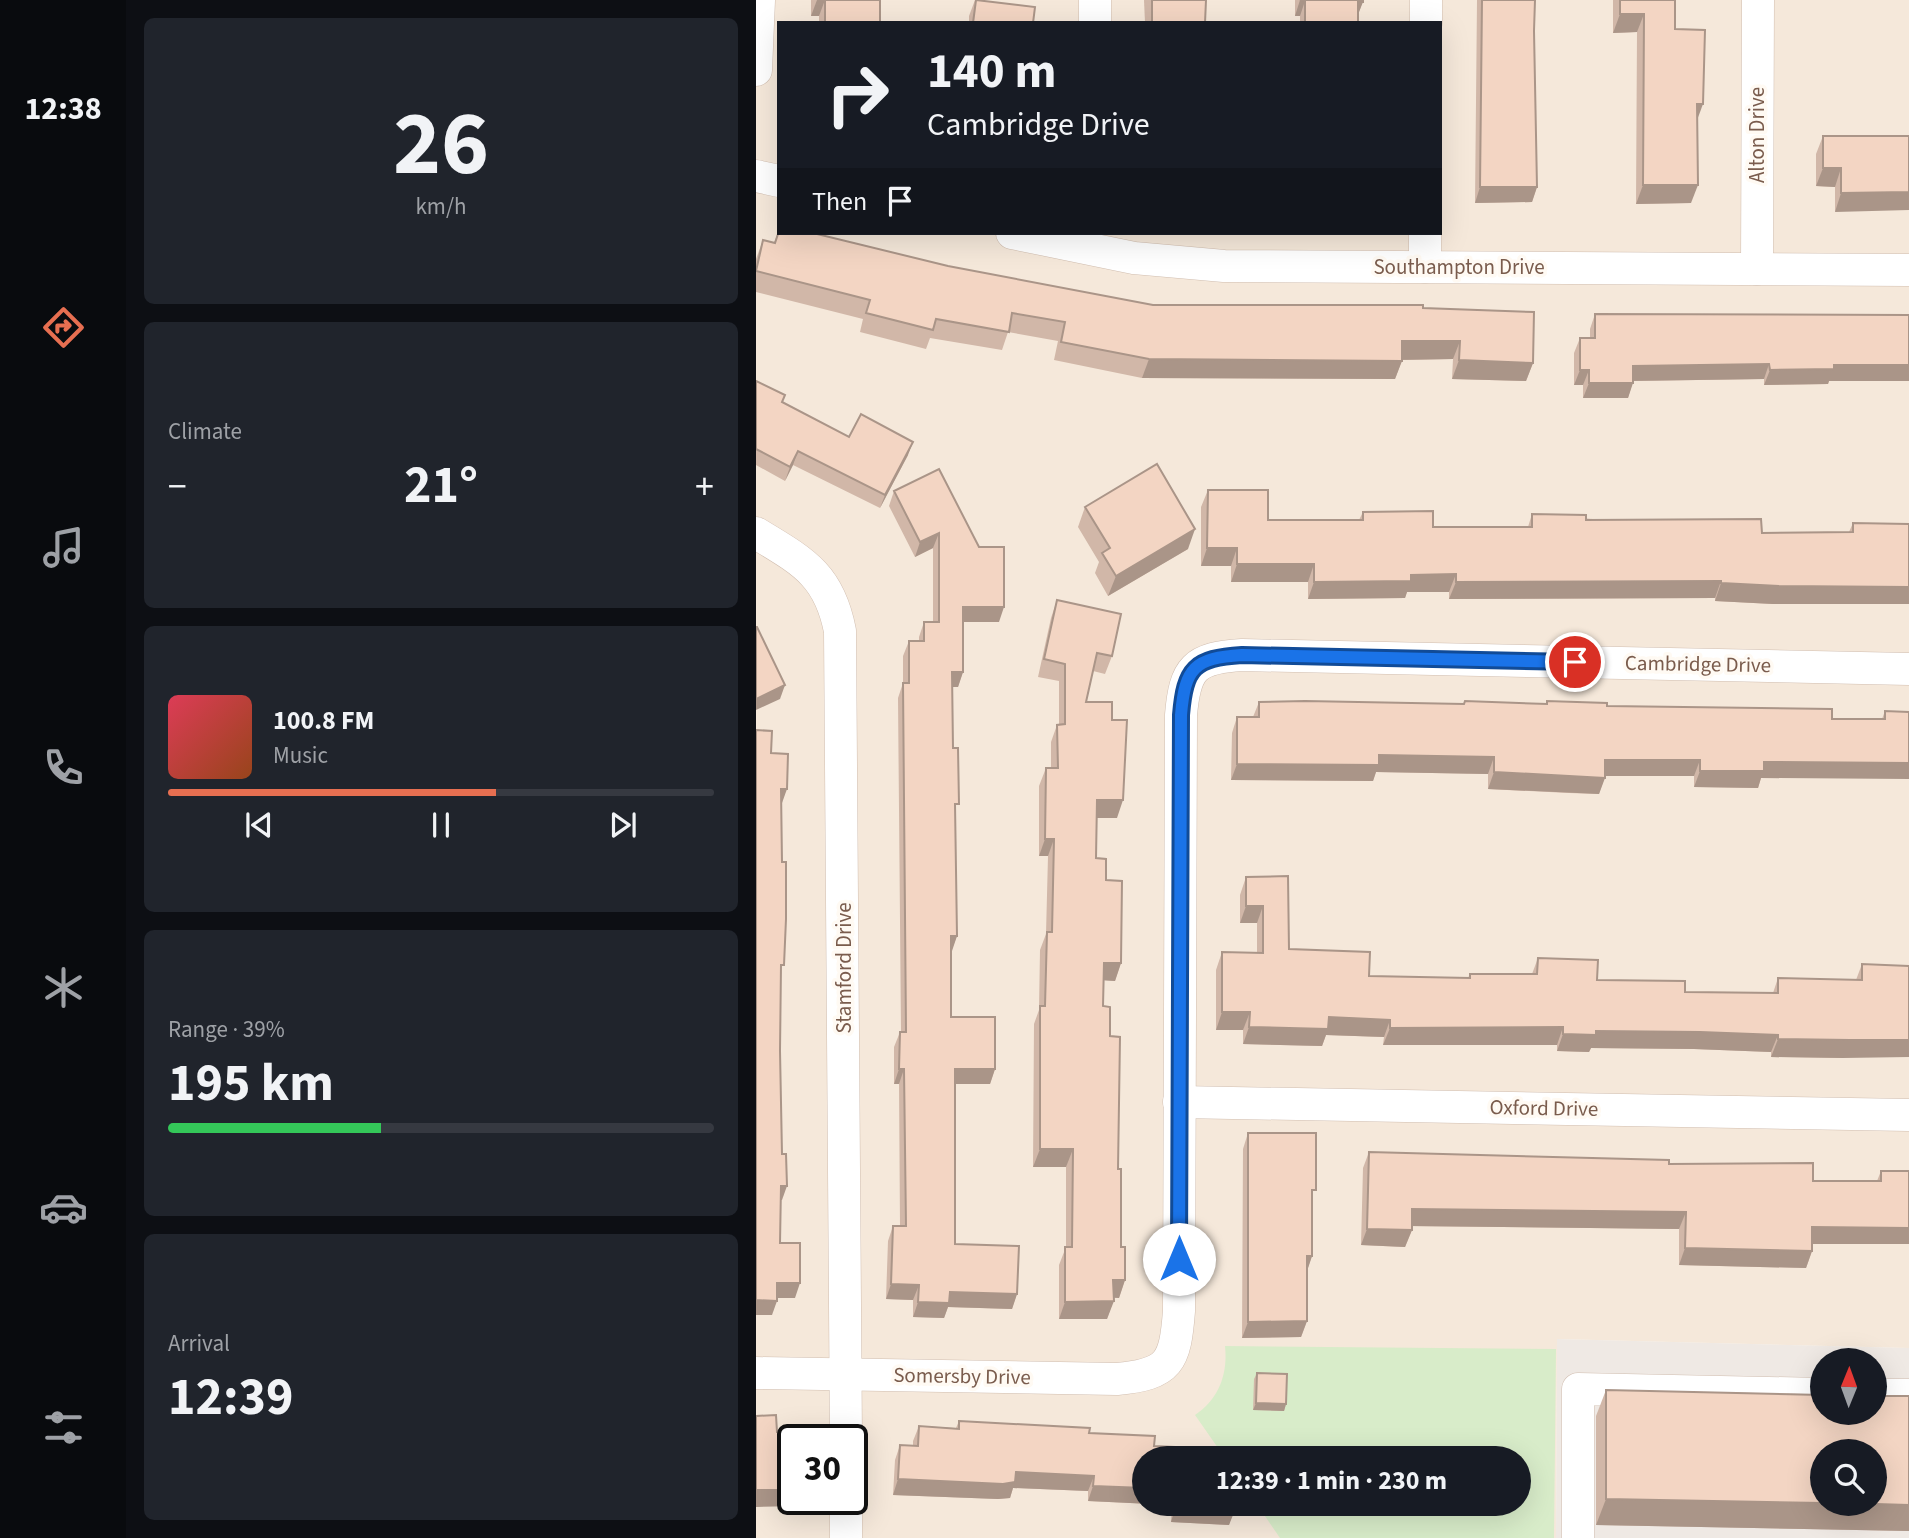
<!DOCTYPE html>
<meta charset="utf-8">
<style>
body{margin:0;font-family:"Source Sans 3",sans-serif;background:#20242c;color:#f1f3f6;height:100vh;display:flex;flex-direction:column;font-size:26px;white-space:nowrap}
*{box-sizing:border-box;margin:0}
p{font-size:23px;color:#9ea1a6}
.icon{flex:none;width:38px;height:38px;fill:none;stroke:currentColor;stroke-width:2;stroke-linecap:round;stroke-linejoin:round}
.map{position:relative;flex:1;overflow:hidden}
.drawer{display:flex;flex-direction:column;gap:18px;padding:18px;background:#0d0f14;width:630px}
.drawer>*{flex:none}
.guide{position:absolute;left:21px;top:21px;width:665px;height:214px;border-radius:0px;box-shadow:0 7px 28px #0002;background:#171b24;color:#f1f3f6;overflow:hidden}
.needle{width:46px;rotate:1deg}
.controls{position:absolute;left:1054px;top:1348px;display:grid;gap:14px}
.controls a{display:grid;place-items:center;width:77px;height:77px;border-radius:50%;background:#171b24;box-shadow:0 7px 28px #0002;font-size:35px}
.speed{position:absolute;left:21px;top:1424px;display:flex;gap:14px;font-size:35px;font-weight:700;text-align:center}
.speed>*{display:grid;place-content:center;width:91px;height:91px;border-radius:50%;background:#171b24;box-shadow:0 7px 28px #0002;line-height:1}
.speed .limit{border:4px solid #111;border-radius:10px;background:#fff;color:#111}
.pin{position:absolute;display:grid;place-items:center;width:60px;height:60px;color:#fff;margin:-30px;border:4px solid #fff;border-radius:50%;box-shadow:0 2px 7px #0007}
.me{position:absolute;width:77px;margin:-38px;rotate:0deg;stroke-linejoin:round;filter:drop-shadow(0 0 5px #0008)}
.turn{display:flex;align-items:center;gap:24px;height:147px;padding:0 35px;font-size:32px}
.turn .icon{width:91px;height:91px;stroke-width:2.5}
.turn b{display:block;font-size:49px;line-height:60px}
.then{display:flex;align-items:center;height:66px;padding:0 35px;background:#0003;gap:14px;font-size:26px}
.big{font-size:52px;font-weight:700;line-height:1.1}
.drawer .card{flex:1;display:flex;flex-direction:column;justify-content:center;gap:10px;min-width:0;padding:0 24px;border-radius:10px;background:#20242c}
.drawer .dial{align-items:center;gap:0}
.dial b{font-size:91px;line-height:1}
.song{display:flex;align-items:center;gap:21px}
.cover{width:84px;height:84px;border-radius:10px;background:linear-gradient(135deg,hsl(350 70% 55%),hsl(20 70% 35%))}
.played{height:7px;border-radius:4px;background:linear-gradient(90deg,#e76f51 60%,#363941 60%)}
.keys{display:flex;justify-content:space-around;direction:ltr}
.heat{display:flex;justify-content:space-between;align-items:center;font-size:38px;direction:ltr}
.charge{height:10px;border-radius:5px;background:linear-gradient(90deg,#34c759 39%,#363941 0)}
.trip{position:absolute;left:376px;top:1446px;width:399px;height:70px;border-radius:35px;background:#171b24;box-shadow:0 7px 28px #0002;font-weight:700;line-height:70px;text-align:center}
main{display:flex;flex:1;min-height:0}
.dock{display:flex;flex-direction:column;width:126px;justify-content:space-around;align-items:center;background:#090b0e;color:#9ea1a6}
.dock .icon{width:49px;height:49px}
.dock .current{color:#e76f51}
.dock b{font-size:32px;color:#f1f3f6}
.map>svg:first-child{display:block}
</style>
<main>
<nav class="dock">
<b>12:38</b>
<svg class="icon current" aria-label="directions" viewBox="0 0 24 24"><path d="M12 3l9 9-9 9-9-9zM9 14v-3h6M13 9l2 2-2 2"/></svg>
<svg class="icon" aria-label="music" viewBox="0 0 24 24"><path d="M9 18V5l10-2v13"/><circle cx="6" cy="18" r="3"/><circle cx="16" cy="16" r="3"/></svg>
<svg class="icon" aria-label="phone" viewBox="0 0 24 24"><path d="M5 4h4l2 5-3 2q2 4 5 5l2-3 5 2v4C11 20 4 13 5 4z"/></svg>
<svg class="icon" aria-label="climate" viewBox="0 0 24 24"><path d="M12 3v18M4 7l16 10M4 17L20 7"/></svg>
<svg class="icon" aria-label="car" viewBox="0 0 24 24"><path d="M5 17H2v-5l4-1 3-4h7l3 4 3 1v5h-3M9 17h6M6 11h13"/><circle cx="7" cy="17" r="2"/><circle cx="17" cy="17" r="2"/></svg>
<svg class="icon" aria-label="filters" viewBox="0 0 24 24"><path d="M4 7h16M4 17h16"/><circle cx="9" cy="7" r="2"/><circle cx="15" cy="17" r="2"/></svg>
</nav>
<section class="drawer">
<div class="card dial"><b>26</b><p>km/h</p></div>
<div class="card"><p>Climate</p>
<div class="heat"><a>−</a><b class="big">21°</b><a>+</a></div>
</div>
<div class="card">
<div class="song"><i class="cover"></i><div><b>100.8 FM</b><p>Music</p></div></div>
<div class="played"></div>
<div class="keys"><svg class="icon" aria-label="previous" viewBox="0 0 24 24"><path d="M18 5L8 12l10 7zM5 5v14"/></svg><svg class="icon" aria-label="pause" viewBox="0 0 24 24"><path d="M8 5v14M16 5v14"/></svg><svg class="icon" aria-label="next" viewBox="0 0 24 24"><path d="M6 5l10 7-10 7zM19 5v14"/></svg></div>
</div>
<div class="card"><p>Range · 39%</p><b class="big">195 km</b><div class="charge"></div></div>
<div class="card"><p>Arrival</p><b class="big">12:39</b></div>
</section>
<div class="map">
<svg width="1153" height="1538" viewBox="0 0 1153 1538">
<rect width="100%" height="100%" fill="#fdf6ec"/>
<path fill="#f5e8da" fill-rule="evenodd" d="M0,0H1153V1348L801,1339L800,1538H0ZM23,23H684V233H23ZM37,1440H96V1500H37ZM388,1458H763V1503H388Z"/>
<path fill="#efe9e4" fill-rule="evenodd" d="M801,1339L1153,1348V1538H800ZM1066,1360H1118V1412H1066ZM1066,1451H1118V1503H1066Z"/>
<path fill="#d8ecc9" d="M469,1346L800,1349L798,1538H524L500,1503H763V1458H469L439,1415C463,1399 472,1374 469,1346Z"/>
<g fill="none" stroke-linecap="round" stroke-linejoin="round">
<g stroke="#d1beb0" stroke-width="33">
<g id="minor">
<polyline points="339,0 339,23"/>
<polyline points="670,23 670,0"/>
<polyline points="0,70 3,0"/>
<polyline points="0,176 23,181"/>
<polyline points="256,233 378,258 468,266 1153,270"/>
<polyline points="669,233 669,267"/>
<polyline points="1001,269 1002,0"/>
<path d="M0,533C46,561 73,574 84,631L90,1440"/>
<polyline points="423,1102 1153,1115"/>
<path d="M0,1373L361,1379C414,1374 419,1362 423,1311L425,715C429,668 438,658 486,655L1153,669"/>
<polyline points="1118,1395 1153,1395"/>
<polyline points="90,1538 90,1500"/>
<polyline points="822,1538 822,1389 1066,1394"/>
</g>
</g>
<use href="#minor" stroke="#fff" stroke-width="32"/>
</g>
<g fill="#d1b7a8">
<polygon points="55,0 124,0 124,23 63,23 63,16 55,16"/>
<polygon points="219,0 277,23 213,23 213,16"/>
<polygon points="388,0 450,0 449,23 389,23"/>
<polygon points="539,0 607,0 602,15 602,23 544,23 544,16 539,16"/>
<polygon points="721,0 779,0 778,31 781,187 776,202 719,203"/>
<polygon points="857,0 919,0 919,29 941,119 935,203 880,204 881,32 857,33"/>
<polygon points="1067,136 1153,136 1079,212 1079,187 1060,186 1060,154"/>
<polygon points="23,229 192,266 397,305 667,308 777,363 770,381 696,379 697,359 646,360 639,379 386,378 298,360 302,341 252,332 246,350 174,338 170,349 104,332 107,319 0,292 0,259 7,240 18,243"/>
<polygon points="839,314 1073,381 1072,384 1008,385 1008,379 877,381 872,398 827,398 827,385 818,385 818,353 824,338 834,338 834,329"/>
<polygon points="0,381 26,403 93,437 152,455 124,508 37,465 29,481 0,465"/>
<polygon points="183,469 243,622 207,622 207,672 202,687 196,687 201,936 195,951 195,1017 239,1069 234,1084 199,1084 199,1244 261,1294 256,1309 192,1307 188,1318 157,1317 157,1300 130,1299 132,1241 137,1226 144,1226 143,1084 138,1084 138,1047 144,1032 145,1032 142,698 147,683 147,656 153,641 163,641 163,637 168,622 177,622 177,548 159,557 133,506 138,491"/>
<polygon points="452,490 512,520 603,520 607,512 677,527 772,527 776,514 1006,533 1093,532 1097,523 1153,524 1017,604 959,601 959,598 693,599 693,592 651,592 649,598 552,599 552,582 475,582 475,566 445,566 445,507"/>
<polygon points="329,507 432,549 352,596 339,573 343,562 322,527"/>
<polygon points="301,600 356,656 349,674 337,671 330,702 361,818 341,818 340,858 350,880 365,963 359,981 348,980 347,1006 354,1036 362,1169 365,1247 369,1280 363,1298 358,1298 351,1319 303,1319 303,1265 310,1247 310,1167 277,1167 278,1024 283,1010 284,950 290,934 292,856 283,856 283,786 290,768 295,768 295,742 301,725 303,725 303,681 282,677 295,618"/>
<polygon points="709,701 790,704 791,701 851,706 1076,719 1126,719 1129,711 1153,712 1005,778 1002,788 938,787 938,776 849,776 843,794 813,793 732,789 732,774 620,772 617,781 475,780 476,733 481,717 497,717 503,702 707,704"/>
<polygon points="490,877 533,949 613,976 712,978 714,974 776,974 782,958 841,980 929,992 1017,993 1022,978 1100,980 1106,964 1153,966 1087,1058 1015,1057 1015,1052 938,1049 835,1048 833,1052 801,1051 801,1045 627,1045 628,1037 570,1035 566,1046 487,1044 487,1030 460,1030 460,970 466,952 501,953 501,923 484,923 484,895"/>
<polygon points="492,1133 556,1200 556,1256 551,1271 551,1321 545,1337 486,1338 487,1149"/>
<polygon points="613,1152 913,1164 1057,1181 1121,1181 1125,1171 1153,1171 1153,1244 1056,1244 1056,1251 1050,1268 923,1265 923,1229 656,1226 656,1230 649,1247 605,1245 607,1168"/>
<polygon points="501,1373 530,1404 528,1411 497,1410 498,1379"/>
<polygon points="850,1390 1153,1396 1153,1531 840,1525 840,1416"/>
<polygon points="203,1421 333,1433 388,1503 479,1503 473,1525 415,1522 416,1505 332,1501 332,1491 257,1488 254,1498 242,1499 137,1495 139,1460 144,1445 157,1446 157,1441 163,1426 200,1428"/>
</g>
<g fill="#aa9588">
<polygon points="61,0 69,0 63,16 55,16"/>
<polygon points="544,0 549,1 544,16 539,16"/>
<polygon points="602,2 607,2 601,17"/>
<polygon points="864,14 888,14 881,32 857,33"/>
<polygon points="941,104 947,104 940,123"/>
<polygon points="1067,168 1085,168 1079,187 1060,186"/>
<polygon points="887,185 942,185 935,203 880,204"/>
<polygon points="724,187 781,187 776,202 719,203"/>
<polygon points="1153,192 1153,210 1079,212 1085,193"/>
<polygon points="646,341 704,341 697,359 639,360"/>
<polygon points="393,359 646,361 639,379 386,378"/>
<polygon points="703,360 777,363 770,381 696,379"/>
<polygon points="1013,364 1008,379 872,381 877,366"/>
<polygon points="1078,365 1153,365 1153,381 1073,381 1072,384 1008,385 1014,370"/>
<polygon points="824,370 833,370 827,385 818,385"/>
<polygon points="833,383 877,383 872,398 827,398"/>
<polygon points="157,442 152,455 124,508 129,495"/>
<polygon points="42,451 37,465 29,481 34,467"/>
<polygon points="439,529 432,549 352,596 360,576"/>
<polygon points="183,533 177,548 159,557 164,542"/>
<polygon points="451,548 481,548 475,566 445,566"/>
<polygon points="481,564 558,564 552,582 475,582"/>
<polygon points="700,574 693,592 651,592 649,598 552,599 558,582 655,575"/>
<polygon points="965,581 959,598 693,599 700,582"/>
<polygon points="965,583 1153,587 1153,604 1017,604 959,601"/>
<polygon points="207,607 248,607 243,622 202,622"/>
<polygon points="196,672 207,672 202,687 191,687"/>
<polygon points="29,685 24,699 0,710 0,699"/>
<polygon points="623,755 738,757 732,774 620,772 617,781 475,780 481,764"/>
<polygon points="849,760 944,760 938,776 843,776"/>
<polygon points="1008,762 1153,763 1153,779 1005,778 1002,788 938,787 944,771"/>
<polygon points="738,772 849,778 843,794 732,789"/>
<polygon points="25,789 31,789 26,803"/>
<polygon points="341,800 367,800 361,818 334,818"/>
<polygon points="289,839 298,839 292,856 283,856"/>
<polygon points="490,906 507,906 501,923 484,923"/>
<polygon points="195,936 201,936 196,951 190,951"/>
<polygon points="348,963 365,963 359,981 342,980"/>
<polygon points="466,1012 494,1012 487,1030 460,1030"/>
<polygon points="573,1017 634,1020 628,1037 570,1035 566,1046 487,1044 493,1027"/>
<polygon points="807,1027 801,1045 627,1045 634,1028"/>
<polygon points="840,1031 944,1032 1022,1035 1015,1052 938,1049 835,1048 833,1052 801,1051 807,1034"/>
<polygon points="1022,1039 1153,1040 1153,1057 1087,1058 1015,1057"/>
<polygon points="143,1069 148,1069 143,1084 138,1084"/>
<polygon points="199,1069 239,1069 234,1084 194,1084"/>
<polygon points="284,1149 317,1149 310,1167 277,1167"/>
<polygon points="25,1186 31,1186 26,1200 19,1200"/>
<polygon points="656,1209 930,1212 923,1229 650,1226"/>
<polygon points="1056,1227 1153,1228 1153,1244 1050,1244"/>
<polygon points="611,1229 656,1230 649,1247 605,1245"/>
<polygon points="929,1248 1056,1251 1050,1268 923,1265"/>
<polygon points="551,1256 556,1256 551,1271"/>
<polygon points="357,1280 369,1280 363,1298 351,1297"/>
<polygon points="21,1283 44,1283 39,1298 16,1298"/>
<polygon points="135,1284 163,1285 157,1300 130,1299"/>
<polygon points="194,1292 261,1294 256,1309 192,1307 188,1318 157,1317 162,1302"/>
<polygon points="0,1300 21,1301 16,1315 0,1315"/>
<polygon points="358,1301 351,1319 303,1319 309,1302"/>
<polygon points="551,1321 545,1337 486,1338 492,1322"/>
<polygon points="500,1403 530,1404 528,1411 497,1410"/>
<polygon points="260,1472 338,1476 332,1491 257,1488 254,1498 242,1499 137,1495 142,1479"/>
<polygon points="337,1486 388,1488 388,1503 416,1503 416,1505 332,1501"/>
<polygon points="0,1490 37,1490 37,1500 47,1500 44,1506 0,1507"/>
<polygon points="850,1499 1153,1505 1153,1531 840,1525"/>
<polygon points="420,1506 479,1510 473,1525 415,1522"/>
</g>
<g fill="#f3d5c3" stroke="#aa9588" stroke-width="2">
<rect x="69" y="0" width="55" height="23"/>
<polygon points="220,0 279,7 277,23 217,23"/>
<polygon points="396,0 450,0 449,23 396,23"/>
<polygon points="544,0 607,0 607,2 602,2 602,23 549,23 549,1"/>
<polygon points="726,0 779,0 778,31 781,187 724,187"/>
<polygon points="864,0 919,0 919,29 949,30 947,104 941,104 942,185 887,185 888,14 864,14"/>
<polygon points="1067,136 1153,136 1153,192 1085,193 1085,168 1067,168"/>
<polygon points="23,231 23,233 57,233 192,266 397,305 667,305 667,308 778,312 777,363 703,360 704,341 646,341 646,361 393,359 305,342 309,322 256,313 253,332 180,319 177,330 110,313 114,300 0,271 7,240 19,243"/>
<polygon points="839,314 1153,315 1153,365 1078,365 1078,369 1014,370 1013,364 877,366 877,383 833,383 833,370 824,370 824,338 839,338"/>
<polygon points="0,381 29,395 26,402 93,437 105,414 157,442 129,495 42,451 34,467 0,449"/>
<polygon points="401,464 439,529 360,576 346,553 354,548 329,507"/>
<polygon points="183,469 223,547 248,547 248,607 207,607 207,672 196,672 197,748 202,748 203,804 199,804 201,936 195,936 195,1017 239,1017 239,1069 199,1069 199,1244 263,1246 261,1294 194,1292 193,1303 162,1302 163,1285 135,1284 137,1226 150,1226 148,1069 143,1069 144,1032 150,1032 147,683 153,683 153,641 168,641 168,622 183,622 183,533 164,542 138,491"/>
<polygon points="452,490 512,490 512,520 607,520 607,512 677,511 677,527 776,527 776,514 830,515 830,520 1005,519 1006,533 1097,532 1097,523 1153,524 1153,587 1023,586 965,583 965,581 700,582 700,574 655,575 655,581 558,582 558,564 481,564 481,548 451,548"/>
<polygon points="301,600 365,614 356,656 341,653 330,702 356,702 356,720 371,720 367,800 341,800 340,858 350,859 350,880 366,881 365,963 348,963 347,1006 354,1007 354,1036 364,1037 362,1169 365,1169 365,1247 369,1247 369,1280 357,1280 358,1301 309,1302 309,1247 316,1247 317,1149 284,1149 284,1006 289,1006 291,932 296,932 298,839 289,839 290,768 302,768 301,725 309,724 309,664 288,659"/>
<polygon points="0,627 1,627 29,685 0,699"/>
<polygon points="549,701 708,704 709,701 791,704 791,701 851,703 851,706 1076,709 1076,719 1129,719 1129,711 1153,712 1153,763 1008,762 1008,771 944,771 944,760 849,760 849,778 738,772 738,757 623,755 623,765 481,764 481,717 503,717 503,702"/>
<polygon points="0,730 16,731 15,753 32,754 31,789 25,789 26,862 30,862 30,919 28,965 25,965 24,1051 26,1154 30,1154 31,1186 25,1186 24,1243 44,1243 44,1283 21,1283 21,1301 0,1300"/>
<polygon points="532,876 533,949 614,952 613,976 714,978 714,974 781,974 782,958 842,960 841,980 929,981 929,992 1022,993 1022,978 1106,980 1106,964 1153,966 1153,1040 1094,1040 1022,1039 1022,1035 944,1032 840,1031 840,1035 807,1034 807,1027 634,1028 634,1020 573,1017 572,1029 493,1027 494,1012 466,1012 466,952 507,953 507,906 490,906 490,877"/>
<polygon points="492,1133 560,1133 560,1190 556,1190 556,1256 551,1256 551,1321 492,1322"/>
<polygon points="613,1152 913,1160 913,1164 1057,1163 1057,1181 1125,1181 1125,1171 1153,1171 1153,1228 1056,1227 1056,1251 929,1248 930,1212 656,1209 656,1230 611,1229"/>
<polygon points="501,1373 531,1374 530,1404 500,1403"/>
<polygon points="850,1390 1066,1395 1066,1412 1118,1412 1118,1396 1153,1396 1153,1505 1085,1503 1118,1503 1118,1451 1066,1451 1066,1503 850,1499"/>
<polygon points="20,1415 21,1432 50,1432 50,1440 37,1440 37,1490 0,1490 0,1416"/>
<polygon points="203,1421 334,1428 333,1433 399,1436 398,1446 482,1450 482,1458 388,1458 388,1488 337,1486 338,1476 260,1472 259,1482 247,1484 142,1479 144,1445 162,1446 163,1426 203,1429"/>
<polygon points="420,1503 479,1503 479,1510 420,1506"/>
</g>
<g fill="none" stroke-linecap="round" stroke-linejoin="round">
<g stroke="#114b97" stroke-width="18">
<path id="route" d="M423,1259L425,715C429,668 438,658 486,655L819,662"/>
</g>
<use href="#route" stroke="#1a73e8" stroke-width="12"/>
</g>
<g text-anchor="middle" stroke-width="7" stroke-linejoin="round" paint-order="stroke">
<g font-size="21" fill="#7a5c4d" stroke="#fffaf3">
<text transform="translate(1001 135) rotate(-90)" y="7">Alton Drive</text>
<text x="703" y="274">Southampton Drive</text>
<text transform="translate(942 664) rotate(1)" y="7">Cambridge Drive</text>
<text transform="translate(88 968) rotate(-90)" y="7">Stamford Drive</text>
<text transform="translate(788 1108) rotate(1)" y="7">Oxford Drive</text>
<text transform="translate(206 1376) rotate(1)" y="7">Somersby Drive</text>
</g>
</g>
</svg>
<div class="controls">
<a><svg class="needle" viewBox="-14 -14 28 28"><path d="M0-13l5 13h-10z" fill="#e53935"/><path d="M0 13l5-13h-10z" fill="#9ea1a6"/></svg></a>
<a><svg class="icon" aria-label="search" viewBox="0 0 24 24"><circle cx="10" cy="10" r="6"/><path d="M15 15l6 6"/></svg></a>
</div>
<div class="speed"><div class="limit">30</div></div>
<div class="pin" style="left:819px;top:662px;background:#d93025"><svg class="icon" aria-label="arrive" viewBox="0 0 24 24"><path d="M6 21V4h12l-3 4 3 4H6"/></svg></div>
<svg class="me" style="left:423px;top:1259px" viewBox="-20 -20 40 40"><circle r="19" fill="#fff"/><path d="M0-13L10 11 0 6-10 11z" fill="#1a73e8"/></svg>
<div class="trip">12:39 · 1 min · 230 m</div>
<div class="guide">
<div class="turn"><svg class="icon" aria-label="right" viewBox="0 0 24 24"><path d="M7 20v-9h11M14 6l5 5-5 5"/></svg><div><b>140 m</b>Cambridge Drive</div></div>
<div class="then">Then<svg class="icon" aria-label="arrive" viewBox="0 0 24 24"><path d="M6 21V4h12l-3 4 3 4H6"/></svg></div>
</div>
</div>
</main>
